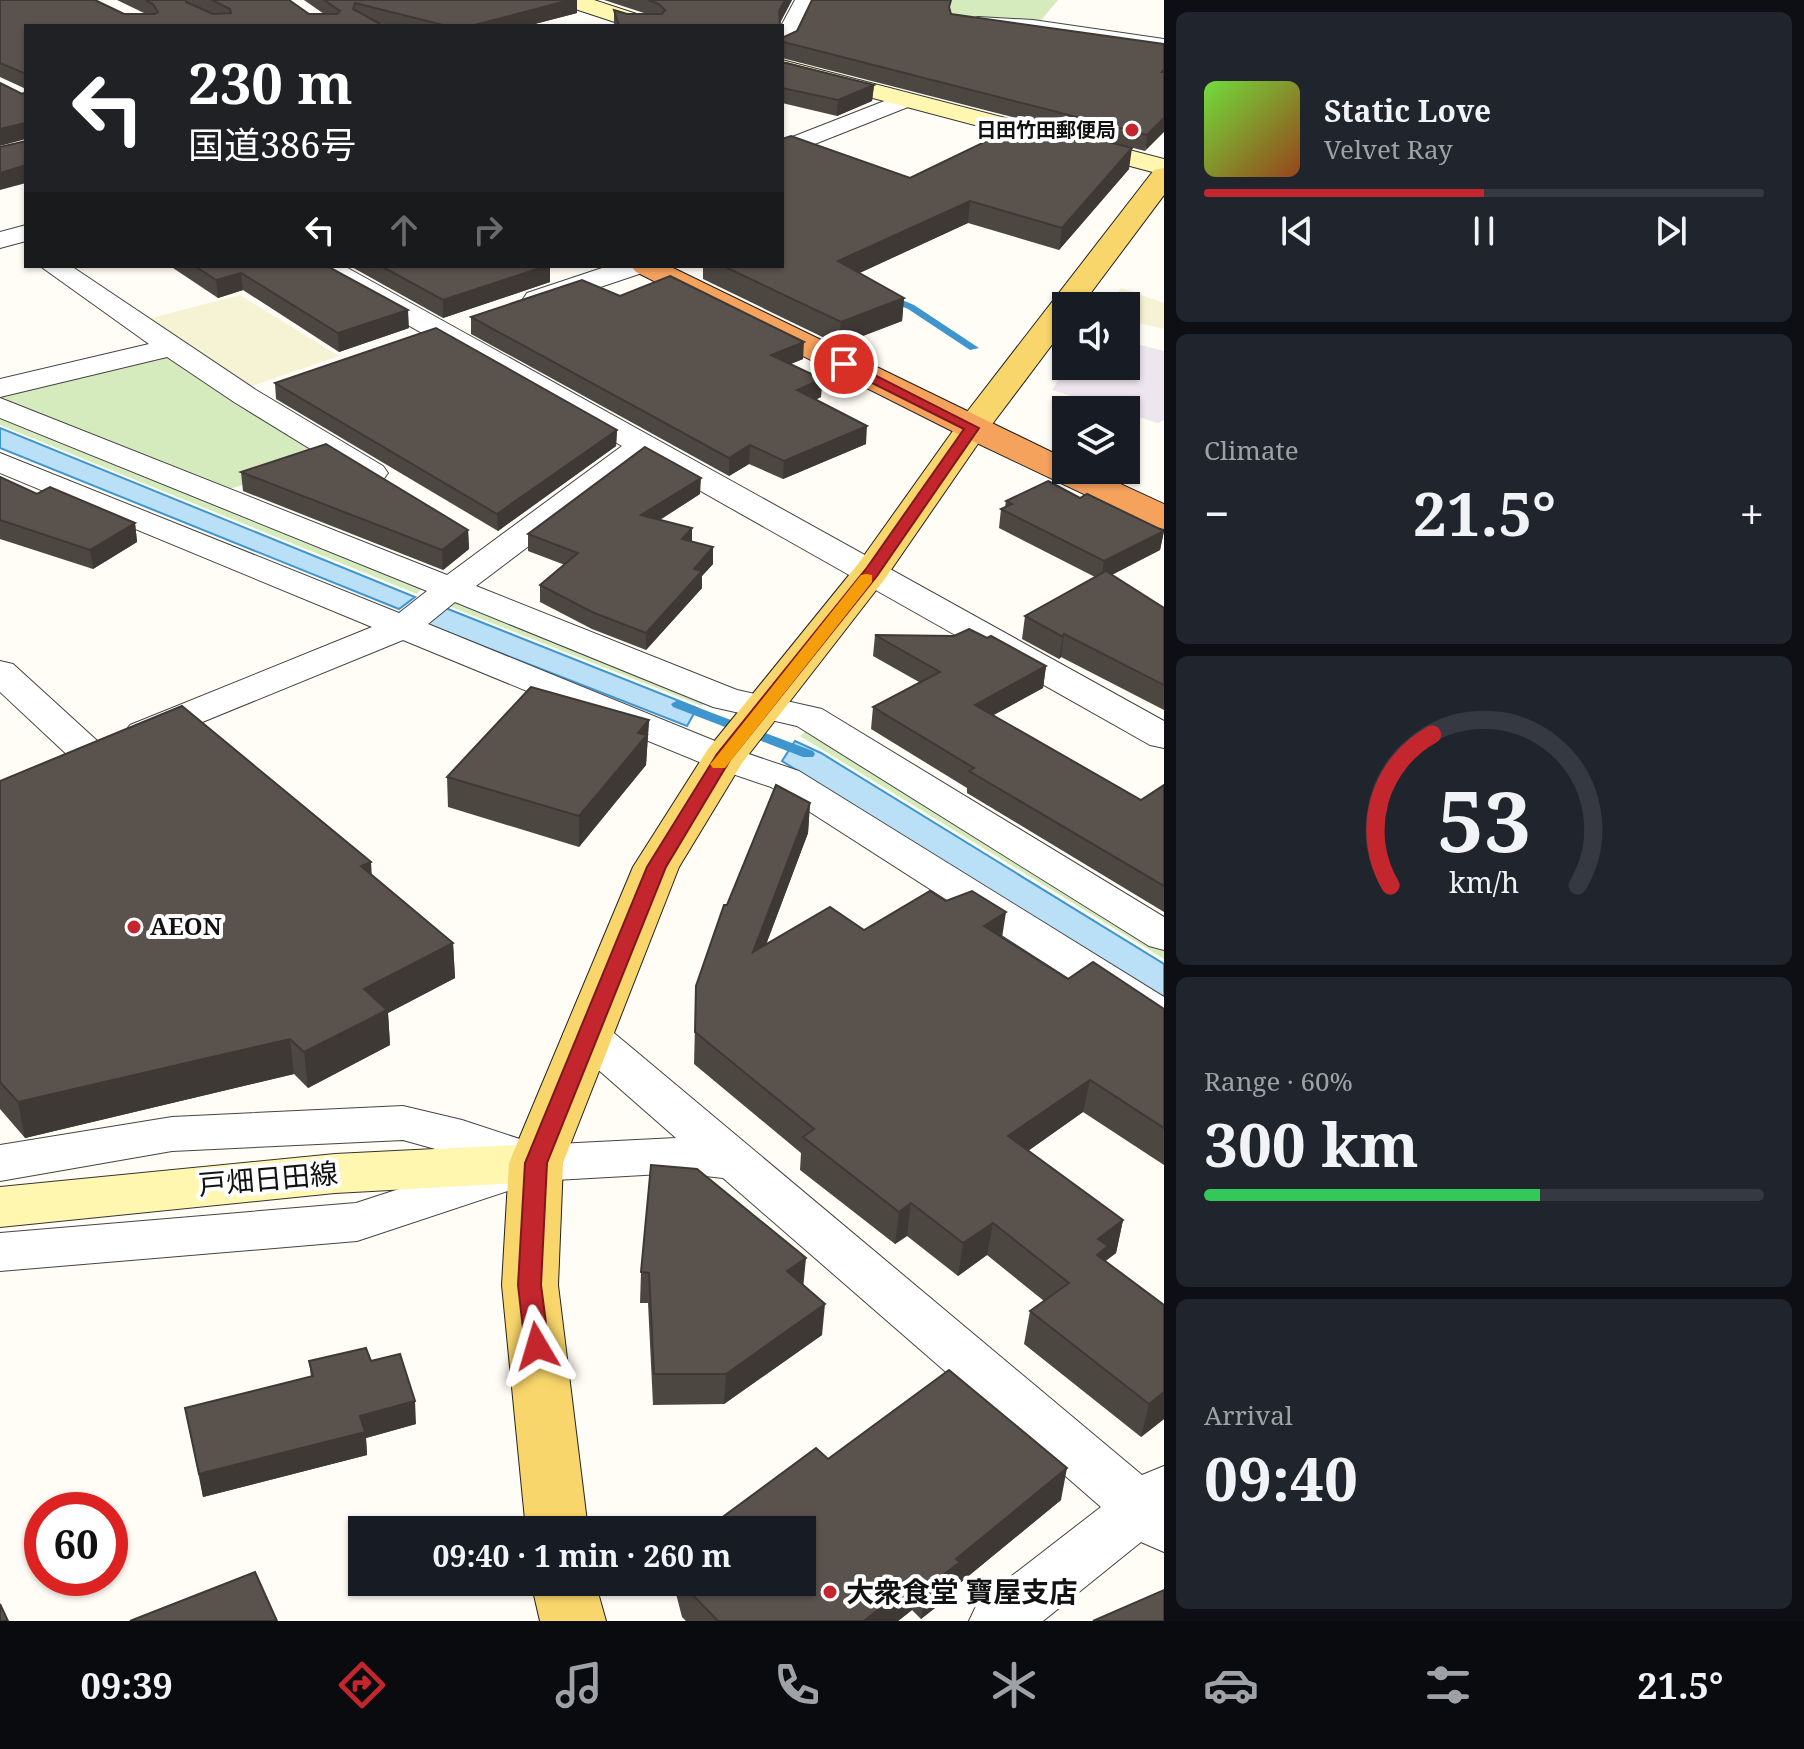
<!DOCTYPE html>
<meta charset="utf-8">
<style>
body{margin:0;font-family:"Noto Serif","Noto Sans JP",serif;background:#20242c;color:#f1f3f6;height:100vh;display:flex;flex-direction:column;font-size:30px;white-space:nowrap}
*{box-sizing:border-box;margin:0}
p{font-size:26px;color:#9ea1a6}
.icon{flex:none;width:44px;height:44px;fill:none;stroke:currentColor;stroke-width:2;stroke-linecap:round;stroke-linejoin:round}
.map{position:relative;flex:1;overflow:hidden}
.details{display:flex;flex-direction:column;gap:12px;padding:12px;background:#0d0f14;width:640px}
.details>*{flex:none}
.guide{position:absolute;left:24px;top:24px;width:760px;height:244px;border-radius:0px;box-shadow:0 2px 6px #0004;background:#202124;color:#fff;overflow:hidden}
.controls{position:absolute;left:1052px;top:292px;display:grid;gap:16px}
.controls a{display:grid;place-items:center;width:88px;height:88px;border-radius:0px;background:#171b24;box-shadow:0 2px 6px #0004;font-size:40px}
.speed{position:absolute;left:24px;top:1492px;display:flex;gap:16px;font-size:40px;font-weight:700;text-align:center}
.speed>*{display:grid;place-content:center;width:104px;height:104px;border-radius:50%;background:#171b24;box-shadow:0 2px 6px #0004;line-height:1}
.speed .limit{border:12px solid #d22;background:#fff;color:#111}
.pin{position:absolute;display:grid;place-items:center;width:68px;height:68px;color:#fff;margin:-34px;border:4px solid #fff;border-radius:50%;box-shadow:0 2px 8px #0007}
.me{position:absolute;width:88px;margin:-44px;rotate:353deg;stroke-linejoin:round;filter:drop-shadow(0 0 6px #0008)}
.turn{display:flex;align-items:center;gap:28px;height:168px;padding:0 32px;font-size:36px}
.turn .icon{width:104px;height:104px;stroke-width:2.5}
.turn b{display:block;font-size:56px;line-height:68px}
.lanes{display:flex;align-items:center;height:76px;padding:0 32px;background:#0003;justify-content:center;gap:40px;direction:ltr}
.lanes .off{opacity:.35}
.big{font-size:60px;font-weight:700;line-height:1.1}
.details .card{flex:1;display:flex;flex-direction:column;justify-content:center;gap:12px;min-width:0;padding:0 28px;border-radius:12px;background:#20242c}
.details .dial{align-items:center;gap:0}
.dial svg{height:208px;overflow:visible;fill:none;stroke:#363941;stroke-width:7;stroke-linecap:round;text-anchor:middle}
.dial text{fill:#f1f3f6;stroke:none}
.song{display:flex;align-items:center;gap:24px}
.cover{width:96px;height:96px;border-radius:12px;background:linear-gradient(135deg,hsl(100 70% 55%),hsl(20 70% 35%))}
.played{height:8px;border-radius:4px;background:linear-gradient(90deg,#c4262e 50%,#363941 50%)}
.keys{display:flex;justify-content:space-around;direction:ltr}
.heat{display:flex;justify-content:space-between;align-items:center;font-size:44px;direction:ltr}
.charge{height:12px;border-radius:6px;background:linear-gradient(90deg,#34c759 60%,#363941 0)}
.trip{position:absolute;left:348px;top:1516px;width:468px;height:80px;border-radius:0px;background:#171b24;box-shadow:0 2px 6px #0004;font-weight:700;line-height:80px;text-align:center}
.tab-bar{display:flex;height:128px;justify-content:space-around;align-items:center;background:#090b0e;color:#9ea1a6}
.tab-bar .icon{width:56px;height:56px}
.tab-bar .selected{color:#c4262e}
.tab-bar b{font-size:36px;color:#f1f3f6}
main{display:flex;flex:1;min-height:0}
.map>svg:first-child{display:block}
</style>
<main>
<div class="map">
<svg width="1164" height="1621" viewBox="0 0 1164 1621">
<rect width="100%" height="100%" fill="#fffdf5"/>
<polygon fill="#eee6ef" points="1126,341 1164,351 1164,420 1158,423 1126,413 1126,410 1115,410 1052,390 1067,366 1126,366"/>
<g fill="#f6f3d4">
<polygon points="1121,288 1164,303 1164,329 1126,320 1126,306 1109,306"/>
<polygon points="240,295 339,356 255,385 243,385 147,319"/>
</g>
<g fill="#d5ebbd">
<polygon points="951,0 1058,0 1038,24 942,13"/>
<polygon points="166,357 336,458 222,491 0,401 0,395"/>
<polygon points="0,416 423,587 417,594 0,425"/>
<polygon points="454,598 709,696 702,706 446,605"/>
<polygon points="810,728 1164,944 1164,959 800,736"/>
</g>
<g fill="#b9e0f7" stroke="#3f96cf" stroke-width="2">
<polygon points="0,428 415,597 399,609 0,448"/>
<polygon points="443,607 697,708 687,726 426,624"/>
<polygon points="795,741 821,753 1164,964 1164,1001 782,761"/>
</g>
<g fill="none" stroke-linecap="round" stroke-linejoin="round">
<g fill="#3f96cf" fill-rule="evenodd">
<polygon points="888,294 914,305 979,348 970,350 908,309 885,299 883,297"/>
<polygon points="678,700 813,751 815,754 813,757 803,757 673,707 671,704"/>
</g>
<g stroke="#444" stroke-width="2">
<g id="street">
<polygon points="795,0 811,0 813,3 793,45 782,52 781,26"/>
<polygon points="978,17 1033,20 1164,39 1164,53 1033,32 971,27 967,23 971,19"/>
<polygon points="905,93 913,95 916,100 913,105 782,157 782,141"/>
<polygon points="26,225 26,241 0,248 0,232"/>
<polygon points="40,266 71,266 256,390 383,466 388,473 383,480 372,483 361,480 234,402 167,357 0,397 0,379 149,344"/>
<polygon points="311,266 344,266 1164,721 1164,748 1150,745 644,459 476,586 737,690 822,709 1164,917 1164,950 1149,946 797,726 713,707 455,602 428,624 737,750 799,771 1164,997 1164,1033 1148,1029 771,787 709,766 403,640 156,741 143,744 130,741 124,733 130,725 372,627 0,473 0,453 399,613 427,591 0,418 0,398 447,575 622,446 314,272"/>
<polygon points="608,266 648,266 645,272 547,305 537,307 527,305 523,299 527,293"/>
<polygon points="0,661 13,664 104,747 109,755 104,763 90,767 76,763 0,692"/>
<polygon points="586,1019 602,1023 1142,1475 1164,1466 1164,1552 1141,1542 1043,1621 969,1621 978,1602 1101,1507 723,1178 679,1173 538,1181 357,1241 0,1271 0,1233 356,1203 482,1162 403,1140 172,1151 0,1181 0,1145 172,1117 403,1106 462,1120 538,1145 676,1138 570,1045 563,1034 570,1023"/>
</g>
</g>
<g stroke="#333" stroke-width="2">
<g id="secondary">
<polygon points="560,0 594,0 658,21 662,26 627,26 563,5"/>
<polygon points="782,60 1164,159 1164,175 782,74"/>
<polygon points="536,1144 555,1149 563,1163 555,1177 536,1182 335,1193 0,1227 0,1187 335,1154"/>
</g>
</g>
<g stroke="#222" stroke-width="2">
<g id="primary">
<polygon points="1164,168 1164,195 1081,306 1066,306 1066,326 984,435 884,580 742,763 679,867 563,1163 558,1285 588,1530 526,1530 502,1285 509,1163 633,867 708,749 858,564 960,421 1154,170"/>
<polygon points="531,1582 595,1582 606,1621 540,1621"/>
</g>
</g>
<g stroke="#222" stroke-width="2">
<polygon id="highway" points="631,266 669,266 1066,459 1066,470 1090,470 1164,504 1164,529 1151,526 960,435 636,272"/>
</g>
<use href="#street" fill="#fff" fill-rule="evenodd"/>
<use href="#secondary" fill="#fff6b0" fill-rule="evenodd"/>
<use href="#primary" fill="#f9d66b" fill-rule="evenodd"/>
<use href="#highway" fill="#f5a25d" fill-rule="evenodd"/>
</g>
<g fill="#4d4742">
<polygon points="0,0 124,14 146,14 117,0 289,0 309,14 324,14 304,0 577,0 577,13 527,26 390,26 379,23 26,26 26,89 0,77"/>
<polygon points="604,0 792,0 780,23 627,14 647,14"/>
<polygon points="614,10 619,26 614,26"/>
<polygon points="950,10 951,14 1164,44 1145,151 782,58 782,38"/>
<polygon points="782,61 874,85 872,101 837,116 782,103"/>
<polygon points="1129,169 1059,250 968,223 859,273 904,298 902,321 839,345 703,279 703,266 782,266 910,178"/>
<polygon points="170,266 327,266 409,328 339,352 243,290 218,298"/>
<polygon points="350,266 550,266 550,282 443,318"/>
<polygon points="620,296 803,359 791,364 822,379 821,397 815,400 866,444 783,479 749,464 729,476 471,334 471,317"/>
<polygon points="275,383 617,430 616,446 498,531 276,399"/>
<polygon points="241,472 468,530 469,549 443,570 243,491"/>
<polygon points="0,477 37,494 135,523 137,542 93,569 0,539"/>
<polygon points="700,494 660,520 713,564 702,576 702,588 646,650 592,629 540,602 540,585 565,565 528,551 528,534"/>
<polygon points="1080,498 1164,531 1160,550 1112,575 1164,608 1164,710 1061,657 1059,659 1022,639 1025,616 1095,577 999,528 1001,509 1005,507 1006,501"/>
<polygon points="875,635 987,638 1046,666 1043,688 993,715 1141,800 1164,785 1164,912 967,793 967,788 871,729 873,707 919,682 873,656"/>
<polygon points="649,720 646,765 579,847 448,807 447,777"/>
<polygon points="0,781 372,875 453,943 455,978 388,1013 390,1045 308,1088 294,1074 25,1138 0,1109"/>
<polygon points="810,803 808,833 766,945 864,930 1002,937 1068,979 1164,1009 1164,1165 1083,1112 1028,1151 1123,1220 1116,1253 1105,1261 1164,1305 1164,1419 1141,1437 1024,1344 1030,1311 1044,1301 987,1255 958,1276 907,1236 895,1244 800,1170 801,1153 694,1064 696,986 727,905"/>
<polygon points="641,1272 804,1286 822,1335 724,1404 653,1405 648,1303 640,1303"/>
<polygon points="309,1361 371,1361 416,1424 366,1438 367,1455 203,1497 185,1408 311,1377"/>
<polygon points="828,1459 1061,1500 955,1587 954,1593 921,1619 912,1610 898,1621 686,1621 682,1617 673,1582 802,1582"/>
</g>
<g fill="#3f3936">
<polygon points="570,0 577,0 577,13 527,26 471,26"/>
<polygon points="785,0 792,0 778,26 779,11"/>
<polygon points="874,85 872,101 837,116 838,100"/>
<polygon points="1164,118 1164,132 1145,151 1147,135"/>
<polygon points="25,123 26,139 0,146 0,129"/>
<polygon points="1132,148 1129,169 1059,250 1062,228"/>
<polygon points="26,165 26,183 0,190 0,173"/>
<polygon points="970,201 968,223 836,284 838,261"/>
<polygon points="546,266 550,266 550,282 443,318 443,300"/>
<polygon points="241,273 243,290 218,298 216,280"/>
<polygon points="904,298 902,321 839,345 841,322"/>
<polygon points="408,310 409,328 339,352 338,333"/>
<polygon points="804,342 803,359 770,372 771,355"/>
<polygon points="822,379 821,397 796,408 797,390"/>
<polygon points="867,426 866,444 783,479 784,461"/>
<polygon points="617,430 616,446 498,531 497,514"/>
<polygon points="750,445 749,464 729,476 729,458"/>
<polygon points="701,478 700,494 640,532 641,515"/>
<polygon points="135,523 137,542 93,569 90,550"/>
<polygon points="692,528 692,544 682,539"/>
<polygon points="468,530 469,549 443,570 442,550"/>
<polygon points="1164,531 1160,550 1101,580 1104,561"/>
<polygon points="713,547 713,564 702,576 702,588 646,650 646,633 694,569"/>
<polygon points="1064,634 1061,657 1059,659 1063,637"/>
<polygon points="1046,666 1043,688 972,727 975,705"/>
<polygon points="649,720 646,765 579,847 579,816"/>
<polygon points="810,803 808,833 751,984 753,952"/>
<polygon points="371,862 373,896 361,866"/>
<polygon points="1006,912 1001,944 984,926"/>
<polygon points="453,943 455,978 388,1013 390,1045 308,1088 304,1052 364,989"/>
<polygon points="290,1039 294,1074 25,1138 18,1102"/>
<polygon points="1090,1080 1083,1112 1002,1169 1008,1136"/>
<polygon points="911,1203 907,1236 895,1244 899,1212"/>
<polygon points="1123,1220 1116,1253 1094,1270 1098,1239"/>
<polygon points="993,1223 987,1255 958,1276 963,1243"/>
<polygon points="806,1258 803,1289 787,1271"/>
<polygon points="825,1304 822,1335 724,1404 726,1374"/>
<polygon points="1164,1392 1164,1419 1141,1437 1149,1404"/>
<polygon points="415,1401 416,1424 366,1438 367,1455 203,1497 199,1474 360,1416"/>
<polygon points="1067,1468 1061,1500 955,1587 954,1593 921,1619 926,1588 956,1559"/>
<polygon points="916,1579 912,1610 898,1621 864,1621"/>
</g>
<g fill="#5a524d" stroke="#3f3936" stroke-width="2">
<polygon points="0,0 95,0 124,14 155,14 158,12 153,4 145,0 186,0 186,2 213,14 231,13 230,9 212,0 289,0 309,14 337,14 340,11 324,0 570,0 471,26 447,26 355,3 353,9 384,26 26,26 26,74 0,63"/>
<polygon points="648,0 785,0 779,11 780,26 619,26 614,10 627,14 662,14 665,10 659,4"/>
<polygon points="812,0 951,0 949,7 951,14 1164,44 1164,69 1162,72 1164,72 1164,118 1147,135 784,42 782,43 782,38 797,31"/>
<polygon points="782,61 782,62 874,85 838,100 782,88"/>
<polygon points="0,83 22,94 26,92 26,165 0,173 0,147 26,141 25,123 0,129"/>
<polygon points="1028,121 1132,148 1062,228 970,201 838,261 904,298 841,322 723,266 782,266 782,139 791,136 910,178"/>
<polygon points="195,266 327,266 408,310 338,333 241,273 216,280"/>
<polygon points="381,266 546,266 443,300"/>
<polygon points="670,276 804,342 771,355 822,379 797,390 867,426 784,461 750,445 729,458 471,317 582,280 620,296"/>
<polygon points="436,328 617,430 497,514 275,383"/>
<polygon points="326,444 468,530 442,550 241,472"/>
<polygon points="645,447 701,478 641,515 692,528 682,539 713,547 694,569 702,571 646,633 592,612 540,585 578,553 528,534"/>
<polygon points="0,477 37,494 50,487 135,523 90,550 0,520"/>
<polygon points="1048,481 1080,498 1087,494 1164,531 1104,561 1001,509 1012,504 1006,501"/>
<polygon points="1106,571 1164,608 1164,685 1064,634 1063,637 1025,616"/>
<polygon points="969,629 987,638 991,636 1046,666 975,705 1141,800 1164,785 1164,886 969,771 974,768 873,707 940,672 875,635 954,636"/>
<polygon points="531,687 649,720 638,733 647,735 579,816 447,777"/>
<polygon points="182,706 371,862 361,866 453,943 364,989 387,1010 304,1052 290,1039 18,1102 0,1082 0,781"/>
<polygon points="776,785 810,803 753,952 830,907 864,930 930,891 946,901 972,891 1006,912 984,926 1068,979 1093,962 1164,1009 1164,1128 1090,1080 1008,1136 1123,1220 1098,1239 1108,1246 1097,1255 1164,1305 1164,1392 1149,1404 1030,1311 1069,1283 993,1223 963,1243 911,1203 899,1212 803,1137 814,1129 695,1032 696,986 724,905 727,905"/>
<polygon points="651,1165 697,1169 806,1258 787,1271 825,1304 726,1374 654,1374 649,1273 641,1272"/>
<polygon points="366,1348 371,1361 400,1354 415,1401 360,1416 365,1432 199,1474 185,1408 313,1376 309,1361"/>
<polygon points="949,1370 1067,1468 956,1559 960,1562 926,1588 916,1579 864,1621 718,1621 684,1586 682,1582 802,1582 802,1530 705,1530 816,1448 828,1459"/>
<polygon points="255,1572 277,1621 130,1621"/>
<polygon points="1164,1590 1164,1621 1093,1621"/>
<polygon points="0,1604 8,1621 0,1621"/>
</g>
<polygon fill="#c4262e" stroke="#7f191e" stroke-width="2" points="840,362 849,362 979,428 877,576 730,760 666,867 547,1163 541,1285 549,1346 545,1353 537,1356 528,1353 525,1346 518,1285 525,1163 647,867 717,754 866,569 964,429 840,367"/>
<polygon fill="#f59e0b" points="866,574 872,575 872,582 725,768 713,768 710,764 713,761 861,575"/>
<g fill="#c4262e" stroke="#fff" stroke-width="3">
<circle cx="1132" cy="130" r="8"/>
<circle cx="134" cy="927" r="8"/>
<circle cx="830" cy="1592" r="8"/>
</g>
<g text-anchor="middle" stroke-width="8" stroke-linejoin="round" paint-order="stroke">
<g font-size="20" font-weight="bold" fill="#111" stroke="#fff" text-anchor="end">
<text x="1116" y="137">日田竹田郵便局</text>
</g>
<g font-size="24" font-weight="bold" fill="#111" stroke="#fff" text-anchor="start">
<text x="150" y="935">AEON</text>
</g>
<g font-size="28" fill="#111" stroke="#fff">
<text transform="translate(268 1179) rotate(-5)" y="10">戸畑日田線</text>
</g>
<g font-size="28" font-weight="bold" fill="#111" stroke="#fff" text-anchor="start">
<text x="846" y="1602">大衆食堂 寶屋支店</text>
</g>
</g>
</svg>
<div class="controls">
<a><svg class="icon" aria-label="sound" viewBox="0 0 24 24"><path d="M4 9h4l5-4v14l-5-4H4zM17 9q2 3 0 6"/></svg></a>
<a><svg class="icon" aria-label="layers" viewBox="0 0 24 24"><path d="M12 4l9 5-9 5-9-5zM3 14l9 5 9-5"/></svg></a>
</div>
<div class="speed"><div class="limit">60</div></div>
<div class="pin" style="left:844px;top:364px;background:#d93025"><svg class="icon" aria-label="arrive" viewBox="0 0 24 24"><path d="M6 21V4h12l-3 4 3 4H6"/></svg></div>
<svg class="me" style="left:537px;top:1346px" viewBox="-20 -20 40 40"><path d="M0-17L14 15 0 8-14 15z" fill="#c4262e" stroke="#fff" stroke-width="4"/></svg>
<div class="trip">09:40 · 1 min · 260 m</div>
<div class="guide">
<div class="turn"><svg class="icon" aria-label="left" viewBox="0 0 24 24"><path d="M17 20v-9H6M10 6l-5 5 5 5"/></svg><div><b>230 m</b>国道386号</div></div>
<div class="lanes"><svg class="icon" aria-label="left" viewBox="0 0 24 24"><path d="M17 20v-9H6M10 6l-5 5 5 5"/></svg><svg class="icon off" aria-label="ahead" viewBox="0 0 24 24"><path d="M12 20V5M6 11l6-6 6 6"/></svg><svg class="icon off" aria-label="right" viewBox="0 0 24 24"><path d="M7 20v-9h11M14 6l5 5-5 5"/></svg></div>
</div>
</div>
<section class="details">
<div class="card">
<div class="song"><i class="cover"></i><div><b>Static Love</b><p>Velvet Ray</p></div></div>
<div class="played"></div>
<div class="keys"><svg class="icon" aria-label="previous" viewBox="0 0 24 24"><path d="M18 5L8 12l10 7zM5 5v14"/></svg><svg class="icon" aria-label="pause" viewBox="0 0 24 24"><path d="M8 5v14M16 5v14"/></svg><svg class="icon" aria-label="next" viewBox="0 0 24 24"><path d="M6 5l10 7-10 7zM19 5v14"/></svg></div>
</div>
<div class="card"><p>Climate</p>
<div class="heat"><a>−</a><b class="big">21.5°</b><a>+</a></div>
</div>
<div class="card dial"><svg viewBox="0 0 100 80">
<path d="M14 69A42 42 0 1 1 86 69"/>
<path d="M14 69A42 42 0 0 1 30 11" stroke="#c4262e"/>
<text x="50" y="56" font-size="32" font-weight="700">53</text>
<text x="50" y="72" font-size="11">km/h</text>
</svg></div>
<div class="card"><p>Range · 60%</p><b class="big">300 km</b><div class="charge"></div></div>
<div class="card"><p>Arrival</p><b class="big">09:40</b></div>
</section>
</main>
<nav class="tab-bar">
<b>09:39</b>
<svg class="icon selected" aria-label="directions" viewBox="0 0 24 24"><path d="M12 3l9 9-9 9-9-9zM9 14v-3h6M13 9l2 2-2 2"/></svg>
<svg class="icon" aria-label="music" viewBox="0 0 24 24"><path d="M9 18V5l10-2v13"/><circle cx="6" cy="18" r="3"/><circle cx="16" cy="16" r="3"/></svg>
<svg class="icon" aria-label="phone" viewBox="0 0 24 24"><path d="M5 4h4l2 5-3 2q2 4 5 5l2-3 5 2v4C11 20 4 13 5 4z"/></svg>
<svg class="icon" aria-label="climate" viewBox="0 0 24 24"><path d="M12 3v18M4 7l16 10M4 17L20 7"/></svg>
<svg class="icon" aria-label="car" viewBox="0 0 24 24"><path d="M5 17H2v-5l4-1 3-4h7l3 4 3 1v5h-3M9 17h6M6 11h13"/><circle cx="7" cy="17" r="2"/><circle cx="17" cy="17" r="2"/></svg>
<svg class="icon" aria-label="filters" viewBox="0 0 24 24"><path d="M4 7h16M4 17h16"/><circle cx="9" cy="7" r="2"/><circle cx="15" cy="17" r="2"/></svg>
<b>21.5°</b>
</nav>
